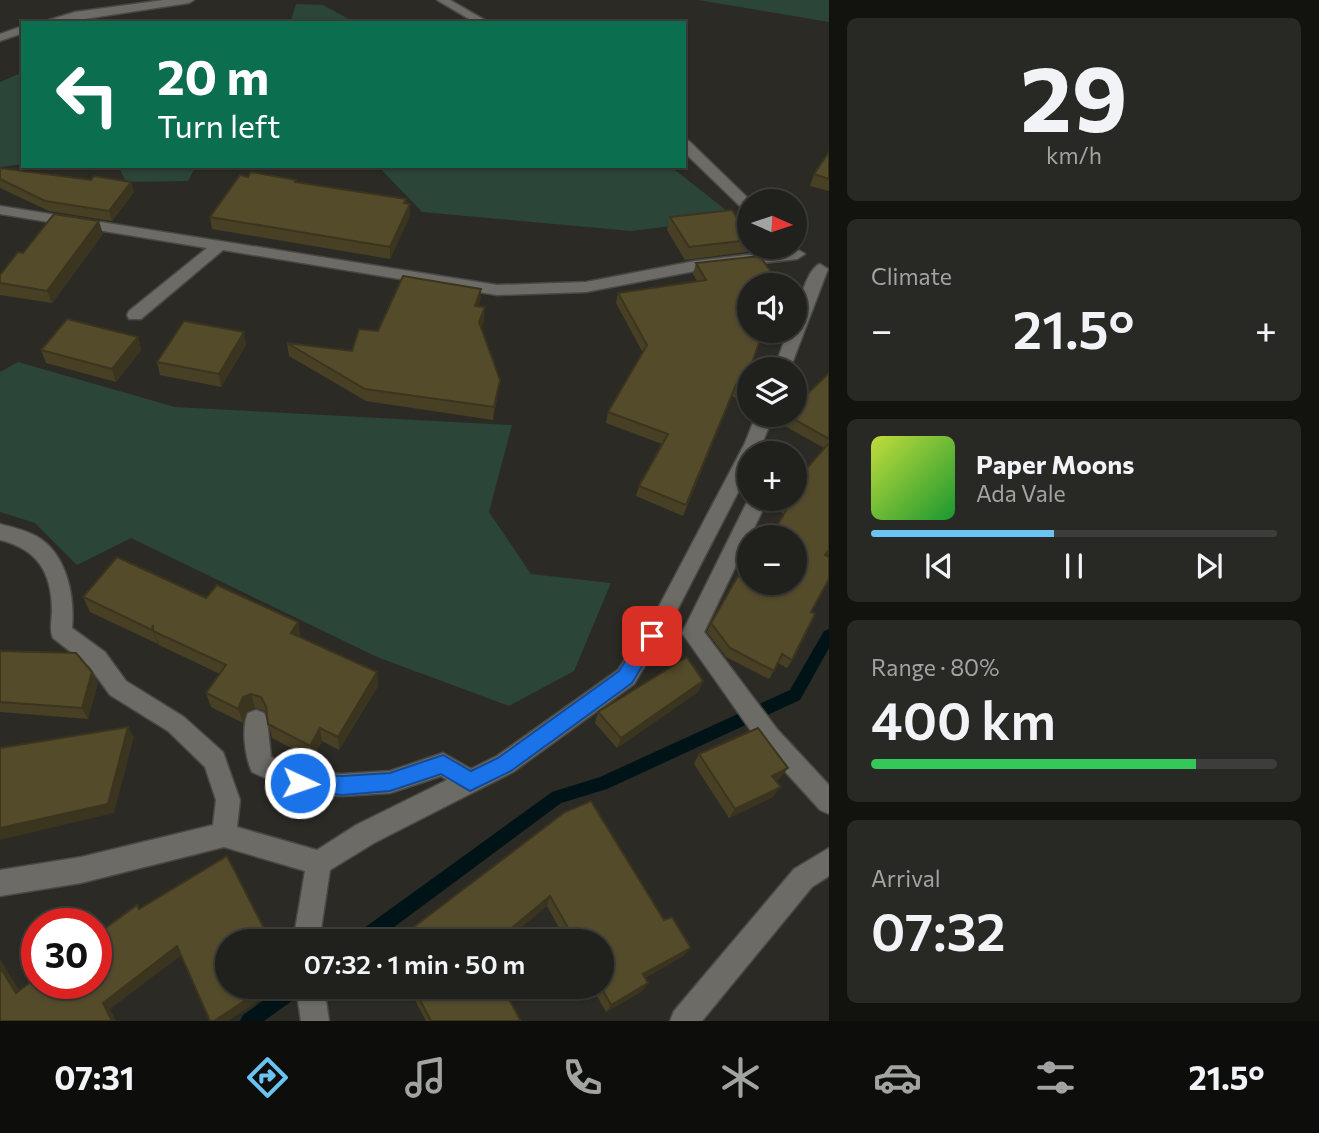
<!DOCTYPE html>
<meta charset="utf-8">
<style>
body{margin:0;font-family:Commissioner,sans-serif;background:#282825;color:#f1f3f6;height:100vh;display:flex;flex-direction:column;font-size:26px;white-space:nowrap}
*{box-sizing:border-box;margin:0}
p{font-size:23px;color:#a2a3a3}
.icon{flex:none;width:38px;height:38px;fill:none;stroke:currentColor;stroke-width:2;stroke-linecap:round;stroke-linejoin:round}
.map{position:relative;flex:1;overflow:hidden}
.details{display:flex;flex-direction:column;gap:18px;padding:18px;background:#12120f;width:490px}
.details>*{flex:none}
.hud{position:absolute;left:21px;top:21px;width:665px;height:147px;border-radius:0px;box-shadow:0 2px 5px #0004,0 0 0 2px #3d3e3b;background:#0b6e4f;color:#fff;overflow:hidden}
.needle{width:46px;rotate:93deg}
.tools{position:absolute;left:737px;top:189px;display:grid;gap:14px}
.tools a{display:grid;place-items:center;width:70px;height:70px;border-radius:50%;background:#20201c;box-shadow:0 2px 5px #0004,0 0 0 2px #3d3e3b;font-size:35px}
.speed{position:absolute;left:21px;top:908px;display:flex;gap:14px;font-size:35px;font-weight:700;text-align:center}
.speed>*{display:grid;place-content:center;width:91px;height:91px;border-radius:50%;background:#20201c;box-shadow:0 2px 5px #0004,0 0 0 2px #3d3e3b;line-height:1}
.speed .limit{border:10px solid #d22;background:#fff;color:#111}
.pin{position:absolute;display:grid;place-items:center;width:60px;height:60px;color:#fff;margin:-30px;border-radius:14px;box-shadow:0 4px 10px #0006}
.me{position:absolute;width:77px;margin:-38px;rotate:93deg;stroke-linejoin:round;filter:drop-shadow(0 0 5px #0008)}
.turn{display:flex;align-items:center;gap:24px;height:147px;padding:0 21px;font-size:32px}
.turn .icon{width:91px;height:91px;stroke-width:2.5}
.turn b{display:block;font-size:49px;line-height:60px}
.big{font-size:52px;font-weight:600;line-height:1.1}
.details .card{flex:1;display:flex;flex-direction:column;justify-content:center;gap:10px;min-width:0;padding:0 24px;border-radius:10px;background:#282825}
.details .dial{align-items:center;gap:0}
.dial b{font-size:91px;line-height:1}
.song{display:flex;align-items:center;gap:21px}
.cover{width:84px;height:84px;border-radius:10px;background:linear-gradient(135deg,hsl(70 70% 55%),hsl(130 70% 35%))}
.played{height:7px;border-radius:4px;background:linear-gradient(90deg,#6ac3f1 45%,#3d3e3b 45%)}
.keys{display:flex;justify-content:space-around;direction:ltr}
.heat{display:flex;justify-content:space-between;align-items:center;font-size:38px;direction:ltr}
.charge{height:10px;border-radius:5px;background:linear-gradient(90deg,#34c759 80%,#3d3e3b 0)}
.trip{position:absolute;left:215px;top:929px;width:399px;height:70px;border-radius:35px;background:#20201c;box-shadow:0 2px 5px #0004,0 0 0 2px #3d3e3b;font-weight:600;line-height:70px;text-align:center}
.tab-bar{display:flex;height:112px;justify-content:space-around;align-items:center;background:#0d0d0b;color:#a2a3a3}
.tab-bar .icon{width:49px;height:49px}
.tab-bar .active{color:#6ac3f1}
.tab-bar b{font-size:32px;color:#f1f3f6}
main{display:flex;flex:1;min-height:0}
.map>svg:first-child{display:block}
</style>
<main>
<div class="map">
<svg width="829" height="1021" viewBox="0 0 829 1021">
<rect width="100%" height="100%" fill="#2b2a25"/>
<g fill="#2b4538">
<polygon points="698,0 829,0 829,22"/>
<polygon points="296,4 323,5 356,23 290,23"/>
<polygon points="23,72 23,164 0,167 0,82"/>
<polygon points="118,166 196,166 188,181 126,182"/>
<polygon points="378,166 670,166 736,218 631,231 422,212"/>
<polygon points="18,362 175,407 512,425 489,512 531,574 611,583 574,671 509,706 377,657 131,538 77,565 35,523 0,512 0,372"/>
</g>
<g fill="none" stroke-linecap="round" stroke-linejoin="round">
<g fill="#001417" fill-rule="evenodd">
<polygon points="829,629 829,648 800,700 607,789 561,803 374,942 351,942 353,936 552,792 600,777 790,690 824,631"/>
<polygon points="282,987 306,987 303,993 264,1021 240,1021 243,1015"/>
</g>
<g stroke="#494844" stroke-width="3">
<g id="minor">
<polygon points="164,0 194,0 189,3 58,23 39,23 75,12"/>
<polygon points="437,0 450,0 490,23 476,23"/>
<polygon points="23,26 23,33 0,41 0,34"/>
<polygon points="684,140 689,141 751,201 749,201 749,211 744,210 684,152"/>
<polygon points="0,206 497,285 586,282 695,261 797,249 805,254 797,259 695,271 586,292 497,295 223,250 141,319 129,319 127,315 129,311 207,248 0,214"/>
<path d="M820,264L828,269L790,369H774L788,331H794C794,316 806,268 820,264Z"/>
<path d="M756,415H774L758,453H749V471L671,622L634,684L513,772L374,843L330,870L319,942H293L305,871L224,847L81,883L0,896V870L81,857L213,825L216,800L205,767L168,731L110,695L89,666L53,638C49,629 52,621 52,611C52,572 37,549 0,540V524C12,527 25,530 36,536C67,553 75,597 72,628L105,652L126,681L184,717L223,752L240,800L237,827L317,850L356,825L447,780L441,776L390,793L342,796L300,794L252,772C245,757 241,727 248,713L256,710L264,713L267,720L271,757L301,772L342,774L390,771L443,753L471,769L497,756L618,670L657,610L745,443Z"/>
<polygon points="749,498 768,499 704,632 777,729 829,785 829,814 820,810 761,745 682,633"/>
<polygon points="829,848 829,876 812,887 702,1021 670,1021 674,1011 794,869"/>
<polygon points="296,987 324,987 329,1021 301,1021"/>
</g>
</g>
<use href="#minor" fill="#6d6b66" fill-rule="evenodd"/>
</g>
<g fill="#484025">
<polygon points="829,152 829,191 810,186 814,174"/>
<polygon points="0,168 91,180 131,182 134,192 112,221 49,211 0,188"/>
<polygon points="296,182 406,199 406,204 410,204 410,216 390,259 212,229 210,217"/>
<polygon points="670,217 749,236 749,247 747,252 685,260 667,230"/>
<polygon points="103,234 52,303 0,295 0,275"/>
<polygon points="696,263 749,285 763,331 739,400 732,396 683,516 636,496 639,486 662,444 606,423 608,412 643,353 616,303 618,293 697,281 693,274"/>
<polygon points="481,289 480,301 478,306 484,320 481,327 498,393 493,420 366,401 289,356 287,343 352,351 378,331"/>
<polygon points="138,337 141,350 116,382 46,363 41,350"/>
<polygon points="246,345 221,387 160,375 157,362"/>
<polygon points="829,373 829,553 826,556 811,612 792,660 787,668 778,663 769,679 726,657 707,632 711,623 746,580 784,514 776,509 781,499 824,448 783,425 787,415"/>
<polygon points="83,597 206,598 298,622 300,637 377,672 378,686 339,750 322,741 312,759 272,738 267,715 265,711 255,708 247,711 243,723 211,707 206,693 220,674 159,645 158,642 158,644 90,612"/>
<polygon points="0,651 92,672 98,683 88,719 0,712"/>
<polygon points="703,681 698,692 617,748 595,723 598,712"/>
<polygon points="699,754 788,768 780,778 776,781 773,797 729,818 694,764"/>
<polygon points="565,812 691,948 683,956 645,978 648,983 642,991 606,1012 592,987 602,987 602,942 567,942 547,906"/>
<polygon points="396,987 502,987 521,1021 426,1021 409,989 399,993"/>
</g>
<g fill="#3b341e">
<polygon points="131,182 134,192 112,221 109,211"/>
<polygon points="410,204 410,216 390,259 390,247"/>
<polygon points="99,221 103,234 52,303 47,291"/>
<polygon points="481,289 480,301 474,318 475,306"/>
<polygon points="485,307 484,320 479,335 479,322"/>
<polygon points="244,332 246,345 221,387 219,374"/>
<polygon points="138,337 141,350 116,382 112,369"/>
<polygon points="500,380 498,393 493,420 494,407"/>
<polygon points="298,622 300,637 291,633"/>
<polygon points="153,625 153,631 158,642 158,644 152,630"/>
<polygon points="92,672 98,683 88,719 82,708"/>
<polygon points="377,672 378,686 339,750 338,737"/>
<polygon points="703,681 698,692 617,748 621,738"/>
<polygon points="251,694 255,708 247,711 243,723 238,709 243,697"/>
<polygon points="128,727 134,737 114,813 0,840 0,828"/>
<polygon points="320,728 322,741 312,759 310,746"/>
<polygon points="788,768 780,778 765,786 772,776"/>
<polygon points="781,787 773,797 729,818 735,809"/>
<polygon points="550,896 547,906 504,942 495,942"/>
<polygon points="177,946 183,954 110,1009 116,1021 112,1021 103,1003"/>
<polygon points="691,948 683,956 637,982 643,974"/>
<polygon points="0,959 25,999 16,993 0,967"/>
<polygon points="648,983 642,991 606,1012 611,1005"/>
<polygon points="266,987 280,987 228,1021 214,1021"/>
<polygon points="399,987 409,987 409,989 399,993"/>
</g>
<g fill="#544b2b" stroke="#3b341e" stroke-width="2">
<polygon points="829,152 829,179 814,174"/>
<polygon points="0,168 91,180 94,176 131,182 109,211 45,201 0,179"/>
<polygon points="251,172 296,180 295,182 406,199 404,203 410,204 390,247 210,217 240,175 248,177"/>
<polygon points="732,210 749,236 749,240 689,247 670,217"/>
<polygon points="54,214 99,221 47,291 0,283 0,275 18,252 23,253"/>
<polygon points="760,256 780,285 749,285 749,331 763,331 743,389 736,385 686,505 639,486 668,434 608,412 647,345 618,293 706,280 696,263"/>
<polygon points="403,276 481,289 475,306 485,307 479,322 500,380 494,407 365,389 287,343 352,351 359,329 378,331"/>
<polygon points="67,319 138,337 112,369 41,350"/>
<polygon points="184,321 244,332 219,374 157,362"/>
<polygon points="829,373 829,439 787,415 794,415 794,407"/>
<polygon points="829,443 829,550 825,555 829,557 829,579 811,612 815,614 792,660 782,654 774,671 730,648 711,623 738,576 746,580 749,575 749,583 794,583 794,537 771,537 789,505 780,500 794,499 794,483"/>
<polygon points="117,557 206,598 217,585 298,622 291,633 377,672 338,737 320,728 310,746 268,724 266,706 261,697 251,694 243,697 238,709 206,693 226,665 153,631 153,625 152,630 83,597"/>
<polygon points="0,651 76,653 92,672 82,708 0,702"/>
<polygon points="687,657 703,681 621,738 598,712"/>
<polygon points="128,727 108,804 0,828 0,748"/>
<polygon points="758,728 788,768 772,776 781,787 735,809 699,754"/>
<polygon points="591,801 664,920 672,917 691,948 643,974 648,983 611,1005 601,987 602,942 576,942 550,896 495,942 394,942 565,812"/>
<polygon points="227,856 271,942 228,942 228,987 266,987 214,1021 210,1021 177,946 103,1003 112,1021 0,1021 0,967 16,993 37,977 37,984 96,984 96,935 137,905 139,909"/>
<polygon points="413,987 502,987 521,1021 431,1021"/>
</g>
<polygon fill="#1a73e8" stroke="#114b97" stroke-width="2" points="652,629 658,631 660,636 632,683 511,771 470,791 441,774 390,791 342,795 294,790 291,783 294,777 300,774 342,776 390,773 443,755 471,771 498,758 619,671 645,631"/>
</svg>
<div class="tools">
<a><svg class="needle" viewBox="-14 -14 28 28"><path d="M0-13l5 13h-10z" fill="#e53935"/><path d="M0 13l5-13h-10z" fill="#a2a3a3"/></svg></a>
<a><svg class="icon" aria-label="sound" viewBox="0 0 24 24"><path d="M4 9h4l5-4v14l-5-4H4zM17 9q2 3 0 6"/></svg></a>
<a><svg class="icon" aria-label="layers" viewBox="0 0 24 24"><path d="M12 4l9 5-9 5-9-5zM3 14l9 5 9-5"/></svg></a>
<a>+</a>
<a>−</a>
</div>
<div class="speed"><div class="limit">30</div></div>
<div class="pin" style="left:652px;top:636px;background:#d93025"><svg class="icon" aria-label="arrive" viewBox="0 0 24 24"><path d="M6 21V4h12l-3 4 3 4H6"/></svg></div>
<svg class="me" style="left:300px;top:783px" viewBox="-20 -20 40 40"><circle r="17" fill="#1a73e8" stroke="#fff" stroke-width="3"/><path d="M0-11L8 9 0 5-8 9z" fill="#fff"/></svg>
<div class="trip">07:32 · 1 min · 50 m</div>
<div class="hud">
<div class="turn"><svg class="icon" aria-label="left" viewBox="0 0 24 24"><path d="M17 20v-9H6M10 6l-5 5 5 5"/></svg><div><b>20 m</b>Turn left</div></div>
</div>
</div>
<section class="details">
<div class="card dial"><b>29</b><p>km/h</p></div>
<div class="card"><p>Climate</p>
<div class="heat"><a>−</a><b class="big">21.5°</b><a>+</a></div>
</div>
<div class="card">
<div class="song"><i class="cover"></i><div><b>Paper Moons</b><p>Ada Vale</p></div></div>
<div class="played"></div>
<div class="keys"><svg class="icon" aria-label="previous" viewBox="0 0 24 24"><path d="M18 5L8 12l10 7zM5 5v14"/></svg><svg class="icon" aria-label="pause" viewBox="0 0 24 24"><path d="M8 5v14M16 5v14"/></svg><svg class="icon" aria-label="next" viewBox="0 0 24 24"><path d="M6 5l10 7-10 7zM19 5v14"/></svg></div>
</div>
<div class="card"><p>Range · 80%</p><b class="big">400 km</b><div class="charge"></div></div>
<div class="card"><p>Arrival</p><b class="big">07:32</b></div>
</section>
</main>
<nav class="tab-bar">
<b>07:31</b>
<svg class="icon active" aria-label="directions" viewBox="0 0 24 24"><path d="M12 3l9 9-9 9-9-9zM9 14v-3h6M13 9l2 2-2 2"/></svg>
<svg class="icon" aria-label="music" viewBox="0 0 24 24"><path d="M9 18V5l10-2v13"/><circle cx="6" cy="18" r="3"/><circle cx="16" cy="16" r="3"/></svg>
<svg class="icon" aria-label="phone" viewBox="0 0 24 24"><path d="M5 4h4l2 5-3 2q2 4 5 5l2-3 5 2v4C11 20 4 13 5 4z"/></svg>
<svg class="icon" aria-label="climate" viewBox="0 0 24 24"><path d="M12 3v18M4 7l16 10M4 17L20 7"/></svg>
<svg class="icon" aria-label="car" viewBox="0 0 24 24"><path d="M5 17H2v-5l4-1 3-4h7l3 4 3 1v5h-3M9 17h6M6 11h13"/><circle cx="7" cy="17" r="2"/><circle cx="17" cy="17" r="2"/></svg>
<svg class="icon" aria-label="filters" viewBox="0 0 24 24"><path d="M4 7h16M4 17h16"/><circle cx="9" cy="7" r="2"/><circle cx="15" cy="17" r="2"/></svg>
<b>21.5°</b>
</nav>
